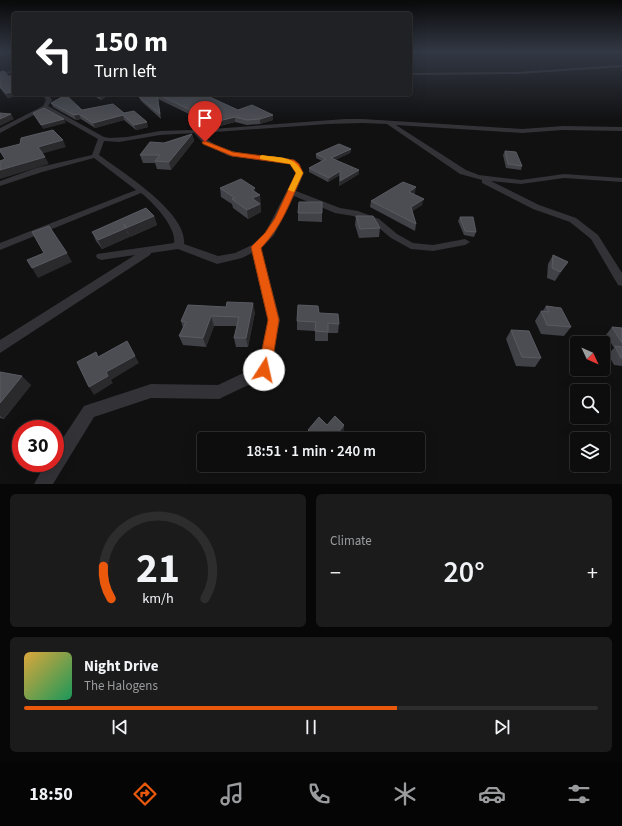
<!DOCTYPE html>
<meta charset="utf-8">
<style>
body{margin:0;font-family:"Source Sans 3",sans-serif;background:#1b1b1c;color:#f1f3f6;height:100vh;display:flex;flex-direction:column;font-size:15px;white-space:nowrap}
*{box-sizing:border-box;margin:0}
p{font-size:13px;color:#9a9c9e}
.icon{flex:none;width:22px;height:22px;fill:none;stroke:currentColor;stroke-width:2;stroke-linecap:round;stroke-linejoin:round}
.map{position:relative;height:484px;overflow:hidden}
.sheet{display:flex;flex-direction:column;gap:10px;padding:10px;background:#070708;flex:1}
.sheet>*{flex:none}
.banner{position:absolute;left:12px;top:12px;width:400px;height:84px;border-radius:4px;box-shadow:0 4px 16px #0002,0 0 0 1px #2d2d2e;background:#202124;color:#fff;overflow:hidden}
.needle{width:26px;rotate:134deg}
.fabs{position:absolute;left:570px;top:336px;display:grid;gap:8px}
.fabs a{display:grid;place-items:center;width:40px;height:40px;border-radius:4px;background:#0d0d0e;box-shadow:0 4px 16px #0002,0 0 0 1px #2d2d2e;font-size:20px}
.speed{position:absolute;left:12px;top:420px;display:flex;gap:8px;font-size:20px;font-weight:700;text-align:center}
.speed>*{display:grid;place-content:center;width:52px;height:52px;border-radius:50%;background:#0d0d0e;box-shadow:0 4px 16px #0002,0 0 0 1px #2d2d2e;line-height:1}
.speed .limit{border:6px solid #d22;background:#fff;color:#111}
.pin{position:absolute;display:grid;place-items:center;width:34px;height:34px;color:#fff;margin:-41px -17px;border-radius:50% 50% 50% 0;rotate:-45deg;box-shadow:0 0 4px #0007}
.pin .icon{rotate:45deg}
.me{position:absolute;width:44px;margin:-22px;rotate:10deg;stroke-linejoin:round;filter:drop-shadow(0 0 3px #0008)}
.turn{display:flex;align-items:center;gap:14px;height:84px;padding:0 16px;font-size:18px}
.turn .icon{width:52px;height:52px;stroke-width:2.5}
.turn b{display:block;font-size:28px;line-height:34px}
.big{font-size:30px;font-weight:600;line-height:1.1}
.sheet .widget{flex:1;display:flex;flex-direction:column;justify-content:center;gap:6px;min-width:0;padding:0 14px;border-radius:6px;background:#1b1b1c}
.sheet .dial{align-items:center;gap:0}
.dial svg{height:104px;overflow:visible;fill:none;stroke:#2d2d2e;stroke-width:7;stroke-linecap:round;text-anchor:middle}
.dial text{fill:#f1f3f6;stroke:none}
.song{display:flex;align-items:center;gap:12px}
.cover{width:48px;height:48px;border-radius:6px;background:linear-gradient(135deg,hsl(40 70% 55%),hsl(150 70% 35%))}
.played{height:4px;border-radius:2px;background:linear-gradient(90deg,#ea580c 65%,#2d2d2e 65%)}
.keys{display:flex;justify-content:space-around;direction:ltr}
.heat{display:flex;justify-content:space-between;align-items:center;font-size:22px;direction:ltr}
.sheet .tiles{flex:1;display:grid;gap:10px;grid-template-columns:1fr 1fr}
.widget:last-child{grid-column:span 2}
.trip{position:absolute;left:197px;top:432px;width:228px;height:40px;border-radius:4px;background:#0d0d0e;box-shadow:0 4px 16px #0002,0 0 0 1px #2d2d2e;font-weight:600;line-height:40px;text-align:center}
.menu{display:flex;height:64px;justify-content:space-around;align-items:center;background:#050506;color:#9a9c9e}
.menu .icon{width:28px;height:28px}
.menu .current{color:#ea580c}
.menu b{font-size:18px;color:#f1f3f6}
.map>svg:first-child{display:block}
</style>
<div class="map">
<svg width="622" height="484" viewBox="0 0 622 484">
<rect width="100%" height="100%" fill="#111112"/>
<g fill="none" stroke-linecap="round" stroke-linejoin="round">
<g fill="#323237" fill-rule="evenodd">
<polygon points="14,52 14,54 0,56 0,54"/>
<polygon points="622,65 622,67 518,74 410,75 410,73 518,72"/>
<polygon points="14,71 12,73 0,74 0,72"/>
<path d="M42,94H48L52,100L48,106L104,137L110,138L127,137L160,131L192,130L195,128L198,130L345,119H363L522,129L563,126L622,127V131L563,130L522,133L396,125L466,170L479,175L521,180L564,174L622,178V182L564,178L521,184L491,181L539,205L576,218L598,235L622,273V286L618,285L591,239L570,222L533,209L482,183V180L460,174L387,124L363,123L328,124L201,133C223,159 264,153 295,160L304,173L296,191L340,208L358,211L379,219L397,234L413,243L433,245L465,239L470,242L465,245L433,251L411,249L391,238L373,223L353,216L335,213L294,196L274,235L261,248L280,320L269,375L219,399L151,398L94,417L53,484H34L46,463H55V450L84,406L151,384L218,385L258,366L268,320L252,253L242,258L217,264L178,249L151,253L150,255L0,353V340L135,255L101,260L97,258L96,256L97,254L174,243C177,228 153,202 141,193L0,250V243L136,190L94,158L42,172L0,186V181L36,168L92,155L98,139L45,109L0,133V128L43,106L46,100ZM194,133L203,143L229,156L290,164L296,173L265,233L252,245L235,253L218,256L184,244C188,213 122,172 99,155L104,141L119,142L160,135Z"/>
</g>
</g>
<g fill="#414247">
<polygon points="0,72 14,94 23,94 8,98 0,88"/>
<polygon points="91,94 110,94 101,100"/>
<polygon points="151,94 203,94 238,110 273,120 260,124 247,125 235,122 216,127 158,99 161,119 141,101 139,97"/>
<polygon points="51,103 82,110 124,113 148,127 136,130 124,120 95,128 81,119 76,120 53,107"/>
<polygon points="192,134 194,141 171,170 157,169 155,163 143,163 140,155 164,143"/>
<polygon points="351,149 350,153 335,160 359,174 339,186 340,175 328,182 309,172 309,168 322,161 316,158 316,154"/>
<polygon points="505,151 522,166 521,170 506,168 503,155"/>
<polygon points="220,188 255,188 255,192 260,195 261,212 248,219 233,208 232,204 221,197"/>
<polygon points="415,193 414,194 422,205 412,211 416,224 415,231 370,207 371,201"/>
<polygon points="322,202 322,222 298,221 298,213"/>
<polygon points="154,216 157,225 130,237 128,233 129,237 102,249 96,241 92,232"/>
<polygon points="356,216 380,228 379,237 359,238 355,225"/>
<polygon points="460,217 476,232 474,237 464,235 458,221"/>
<polygon points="553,255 568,262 555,281 547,278 548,264"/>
<polygon points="546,306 571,327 564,336 541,334 535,321 541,311 542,312"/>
<polygon points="226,307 255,312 248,347 236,347 234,338 237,326 214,326 206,347 183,345 179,336 183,328 181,321"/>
<polygon points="319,313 339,324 338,333 328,333 328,341 315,341 315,331 297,330 297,321"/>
<polygon points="612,327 622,328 622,366 614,365 608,354 614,348 606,335"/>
<polygon points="511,330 541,358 535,367 516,366 506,339"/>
<polygon points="0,372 31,385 4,419 0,418"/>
<polygon points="327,425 344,425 343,433 340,436 341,439 310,439 308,437 308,430"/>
</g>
<g fill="#2a2a2d">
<polygon points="14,92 14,94 23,94 8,98 6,93"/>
<polygon points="79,94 83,94 79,96"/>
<polygon points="103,94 110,94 101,100 100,96"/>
<polygon points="11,114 14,119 0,126 0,119"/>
<polygon points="79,114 81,119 76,120 74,115"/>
<polygon points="123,115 124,120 95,128 93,123"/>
<polygon points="273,115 273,120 260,124 260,119"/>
<polygon points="235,117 235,122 216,127 215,122"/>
<polygon points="64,119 66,123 43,129 41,125"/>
<polygon points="147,122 148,127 136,130 134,125"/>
<polygon points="192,134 194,141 171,170 169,162"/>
<polygon points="63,140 66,147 41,154 38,147"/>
<polygon points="351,149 350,153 331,162 331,158"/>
<polygon points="45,157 49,164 0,179 0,170"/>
<polygon points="359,170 359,174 339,186 340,181"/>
<polygon points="340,171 340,175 328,182 329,178"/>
<polygon points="416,187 415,193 408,198 409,192"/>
<polygon points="255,188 256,197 260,195 261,212 248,219 247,210 252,190"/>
<polygon points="424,199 422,205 410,213 411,207"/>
<polygon points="154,216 157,225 130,237 126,228"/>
<polygon points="126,228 129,237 102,249 98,240"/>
<polygon points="67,253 72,262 38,278 32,268"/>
<polygon points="568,262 562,271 555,281 560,272"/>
<polygon points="253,303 255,312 248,347 246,338"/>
<polygon points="211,316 214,326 206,347 203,338"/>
<polygon points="135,356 139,363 111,380 113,383 94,395 89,387 106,372"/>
<polygon points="22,376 31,385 4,419 0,416 0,403"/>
<polygon points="344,425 343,433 338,439 337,434"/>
</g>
<g fill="#4c4d53" stroke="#595b62">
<polygon points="4,71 8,76 11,76 14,81 14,92 6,93 0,87 0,72"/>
<polygon points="96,94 103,94 100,96"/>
<polygon points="151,94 203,94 238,110 252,105 273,115 260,119 247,120 235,117 215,122 157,94 160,114 139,97"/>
<polygon points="66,95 82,110 113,104 124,113 134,111 147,122 134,125 123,115 93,123 79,114 74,115 51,103"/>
<polygon points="44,108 64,119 41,125 33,113"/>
<polygon points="0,113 11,114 0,119"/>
<polygon points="53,130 63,140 38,147 45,157 0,170 0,161 5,159 0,151 0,149 20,144 21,138"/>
<polygon points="192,134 169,162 155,161 160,155 140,155 150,142 164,143"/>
<polygon points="339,144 351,149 331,158 359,170 340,181 340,171 329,178 309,168 326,159 316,154"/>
<polygon points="505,151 516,152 522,166 508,164"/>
<polygon points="241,179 255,188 252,190 260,195 252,198 260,204 247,210 232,199 235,198 220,188"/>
<polygon points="403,182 416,187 409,192 424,199 411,207 416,224 371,201"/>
<polygon points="299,202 322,202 322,213 298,213"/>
<polygon points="146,208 154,216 126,228 124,224 126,228 98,240 92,232"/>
<polygon points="356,216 373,216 380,228 360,229"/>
<polygon points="460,217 473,217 476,232 465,231"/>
<polygon points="49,226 67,253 32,268 27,260 44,253 32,232"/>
<polygon points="553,255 568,262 560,272 552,268"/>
<polygon points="227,302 253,303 246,338 234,338 239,317 211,316 203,338 179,336 186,322 181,321 188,305 226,307"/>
<polygon points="298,305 318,306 319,313 338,314 339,324 328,323 328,332 315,331 316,322 297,321"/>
<polygon points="546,306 561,308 571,327 547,325 541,311 549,312"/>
<polygon points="612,327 622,328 622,343"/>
<polygon points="511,330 529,331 541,358 522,357"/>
<polygon points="127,341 135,356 106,372 108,376 89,387 77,362 96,352 98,357"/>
<polygon points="615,346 622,347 622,358 621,358"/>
<polygon points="0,372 22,376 0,403"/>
<polygon points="335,416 344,425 337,434 341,437 339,439 317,439 308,430 319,417 327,425"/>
</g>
<linearGradient id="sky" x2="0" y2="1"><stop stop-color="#09090a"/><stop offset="0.43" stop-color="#323844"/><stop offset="1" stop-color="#323844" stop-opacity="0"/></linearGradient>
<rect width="622" height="120" fill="url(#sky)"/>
<path fill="#ea580c" stroke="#983908" d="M205,141L233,152L294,160L299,164L303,173C291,200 282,227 261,248L279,320L271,370L269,374L264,376L260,374L258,370L268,320L251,247L265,233L275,218L296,173L290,164L232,156L203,144L202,142Z"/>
<path fill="#f59e0b" d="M262,155C280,158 294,155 303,173L294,192L288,190L296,173L290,164L260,159V156Z"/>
</svg>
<div class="fabs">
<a><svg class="needle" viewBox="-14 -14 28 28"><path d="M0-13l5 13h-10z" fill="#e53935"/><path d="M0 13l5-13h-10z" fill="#9a9c9e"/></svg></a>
<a><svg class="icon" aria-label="search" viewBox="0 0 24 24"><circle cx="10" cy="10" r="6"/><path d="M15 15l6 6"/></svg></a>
<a><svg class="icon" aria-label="layers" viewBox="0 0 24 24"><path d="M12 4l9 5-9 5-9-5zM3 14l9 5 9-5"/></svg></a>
</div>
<div class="speed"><div class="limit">30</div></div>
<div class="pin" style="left:205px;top:142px;background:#d93025"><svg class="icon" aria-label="arrive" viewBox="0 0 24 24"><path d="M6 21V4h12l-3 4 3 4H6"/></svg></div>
<svg class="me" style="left:264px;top:370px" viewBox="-20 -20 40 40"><circle r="19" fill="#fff"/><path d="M0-13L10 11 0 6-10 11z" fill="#ea580c"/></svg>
<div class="trip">18:51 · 1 min · 240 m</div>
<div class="banner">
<div class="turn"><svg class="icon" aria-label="left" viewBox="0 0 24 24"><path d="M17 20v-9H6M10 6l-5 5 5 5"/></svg><div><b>150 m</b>Turn left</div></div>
</div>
</div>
<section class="sheet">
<div class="tiles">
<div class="widget dial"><svg viewBox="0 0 100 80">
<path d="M14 69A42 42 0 1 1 86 69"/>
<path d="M14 69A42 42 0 0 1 8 44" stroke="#ea580c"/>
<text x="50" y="56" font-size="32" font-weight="700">21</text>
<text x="50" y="72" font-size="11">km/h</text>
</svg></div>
<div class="widget"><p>Climate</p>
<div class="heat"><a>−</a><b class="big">20°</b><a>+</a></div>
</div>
<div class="widget">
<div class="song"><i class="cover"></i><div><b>Night Drive</b><p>The Halogens</p></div></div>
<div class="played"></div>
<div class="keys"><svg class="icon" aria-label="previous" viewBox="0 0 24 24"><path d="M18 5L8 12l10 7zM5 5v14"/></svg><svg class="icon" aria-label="pause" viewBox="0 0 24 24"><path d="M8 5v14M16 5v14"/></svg><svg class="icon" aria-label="next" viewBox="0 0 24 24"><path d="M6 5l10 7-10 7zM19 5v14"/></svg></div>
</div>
</div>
</section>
<nav class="menu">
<b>18:50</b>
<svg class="icon current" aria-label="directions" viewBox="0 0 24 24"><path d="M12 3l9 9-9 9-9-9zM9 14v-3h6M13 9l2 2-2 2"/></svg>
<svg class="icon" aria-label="music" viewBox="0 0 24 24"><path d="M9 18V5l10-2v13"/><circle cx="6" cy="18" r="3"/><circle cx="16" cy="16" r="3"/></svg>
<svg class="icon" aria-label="phone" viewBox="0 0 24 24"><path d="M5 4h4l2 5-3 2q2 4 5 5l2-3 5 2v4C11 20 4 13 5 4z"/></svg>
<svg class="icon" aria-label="climate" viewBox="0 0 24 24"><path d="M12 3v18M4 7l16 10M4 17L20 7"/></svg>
<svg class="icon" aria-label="car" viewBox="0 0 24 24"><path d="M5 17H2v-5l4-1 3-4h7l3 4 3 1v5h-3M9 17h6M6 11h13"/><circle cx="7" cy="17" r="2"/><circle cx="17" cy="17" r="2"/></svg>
<svg class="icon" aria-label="filters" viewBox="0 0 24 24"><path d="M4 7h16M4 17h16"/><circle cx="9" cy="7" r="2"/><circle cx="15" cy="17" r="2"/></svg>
</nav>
